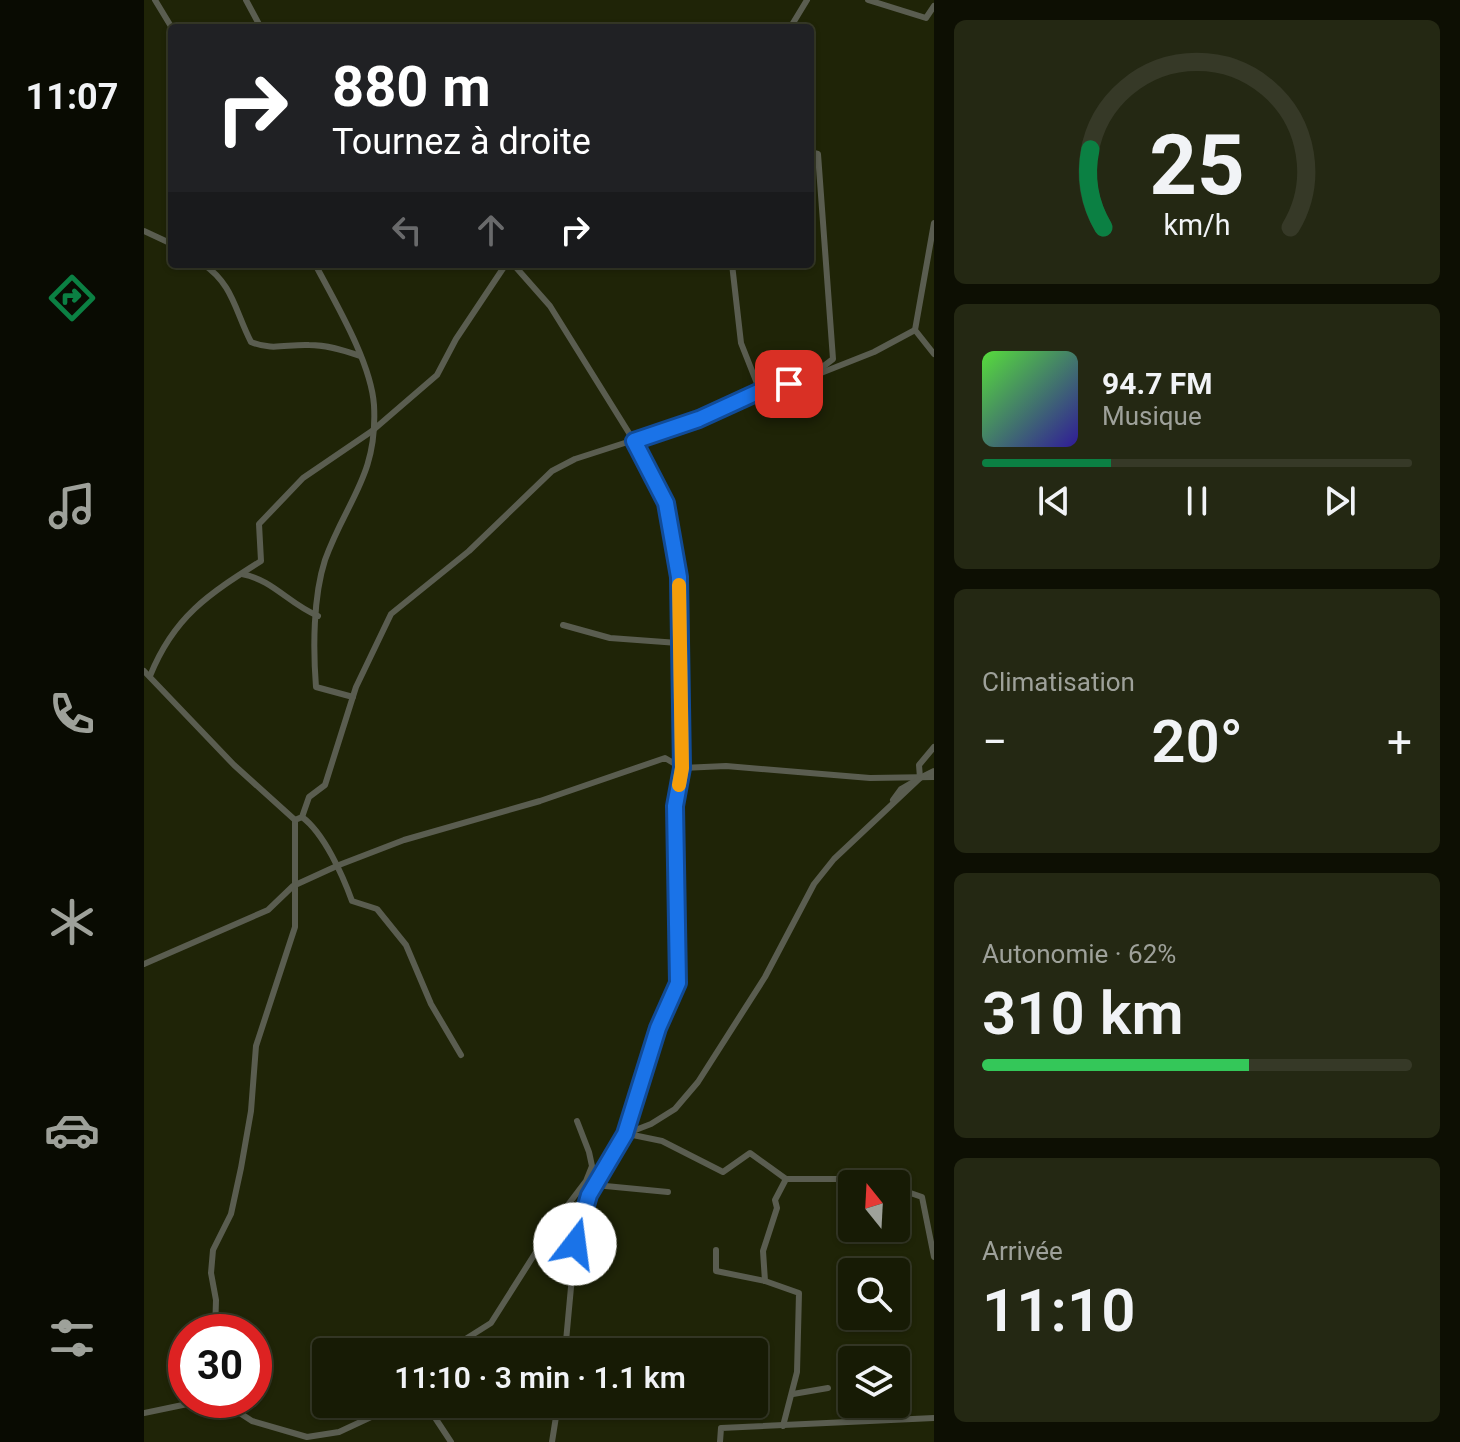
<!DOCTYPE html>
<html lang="fr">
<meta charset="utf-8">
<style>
body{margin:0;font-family:Roboto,sans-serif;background:#242813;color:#f1f3f6;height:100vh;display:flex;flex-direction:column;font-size:30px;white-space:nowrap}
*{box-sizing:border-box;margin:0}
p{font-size:26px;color:#9ea19a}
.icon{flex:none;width:44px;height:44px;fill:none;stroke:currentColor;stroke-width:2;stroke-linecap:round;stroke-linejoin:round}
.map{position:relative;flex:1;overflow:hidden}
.panel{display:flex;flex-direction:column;gap:20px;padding:20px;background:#0d0f03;width:526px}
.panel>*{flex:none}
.guide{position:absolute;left:24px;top:24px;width:646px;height:244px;border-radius:8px;box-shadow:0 2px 6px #0004,0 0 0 2px #363927;background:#202124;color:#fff;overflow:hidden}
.needle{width:52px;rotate:342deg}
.controls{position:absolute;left:694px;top:1170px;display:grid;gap:16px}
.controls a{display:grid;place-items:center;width:72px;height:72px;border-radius:8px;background:#171b05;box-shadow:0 2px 6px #0004,0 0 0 2px #363927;font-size:40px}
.speed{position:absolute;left:24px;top:1314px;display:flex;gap:16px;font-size:40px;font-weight:700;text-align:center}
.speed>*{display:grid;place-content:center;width:104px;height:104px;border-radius:50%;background:#171b05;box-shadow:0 2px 6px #0004,0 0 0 2px #363927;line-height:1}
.speed .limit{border:12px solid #d22;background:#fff;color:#111}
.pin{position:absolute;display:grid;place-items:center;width:68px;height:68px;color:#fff;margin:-34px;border-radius:16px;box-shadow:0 4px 12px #0006}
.me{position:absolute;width:88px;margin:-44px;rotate:15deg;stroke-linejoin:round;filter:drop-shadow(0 0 6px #0008)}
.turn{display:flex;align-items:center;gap:28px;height:168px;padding:0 32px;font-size:36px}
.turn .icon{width:104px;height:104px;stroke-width:2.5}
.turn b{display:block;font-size:56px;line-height:68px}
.lanes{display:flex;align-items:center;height:76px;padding:0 32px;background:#0003;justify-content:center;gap:40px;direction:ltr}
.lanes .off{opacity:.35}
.big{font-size:60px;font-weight:600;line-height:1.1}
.panel .tile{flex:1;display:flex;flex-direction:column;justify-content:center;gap:12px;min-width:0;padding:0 28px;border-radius:12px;background:#242813}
.panel .dial{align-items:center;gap:0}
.dial svg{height:208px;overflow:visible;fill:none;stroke:#363927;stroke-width:7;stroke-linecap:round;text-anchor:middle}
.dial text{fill:#f1f3f6;stroke:none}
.song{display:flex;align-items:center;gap:24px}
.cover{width:96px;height:96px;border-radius:12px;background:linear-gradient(135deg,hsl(110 70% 55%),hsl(250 70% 35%))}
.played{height:8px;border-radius:4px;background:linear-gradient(90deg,#0b8043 30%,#363927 30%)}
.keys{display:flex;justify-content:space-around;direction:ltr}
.heat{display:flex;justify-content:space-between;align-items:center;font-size:44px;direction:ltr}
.charge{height:12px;border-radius:6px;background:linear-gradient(90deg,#34c759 62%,#363927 0)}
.trip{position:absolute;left:168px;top:1338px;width:456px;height:80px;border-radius:8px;background:#171b05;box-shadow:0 2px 6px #0004,0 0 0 2px #363927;font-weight:600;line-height:80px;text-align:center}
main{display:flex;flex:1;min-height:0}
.tab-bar{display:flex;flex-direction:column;width:144px;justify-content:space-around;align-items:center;background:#090b02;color:#9ea19a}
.tab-bar .icon{width:56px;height:56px}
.tab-bar .active{color:#0b8043}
.tab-bar b{font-size:36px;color:#f1f3f6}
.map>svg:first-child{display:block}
</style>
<main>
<nav class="tab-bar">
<b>11:07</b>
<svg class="icon active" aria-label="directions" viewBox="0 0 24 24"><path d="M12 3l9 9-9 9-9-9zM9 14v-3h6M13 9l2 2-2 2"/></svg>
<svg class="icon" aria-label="music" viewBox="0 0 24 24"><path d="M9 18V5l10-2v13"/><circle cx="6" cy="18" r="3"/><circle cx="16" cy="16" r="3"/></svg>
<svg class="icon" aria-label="phone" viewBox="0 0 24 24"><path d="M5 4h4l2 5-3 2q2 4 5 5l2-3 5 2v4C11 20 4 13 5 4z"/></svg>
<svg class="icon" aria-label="climate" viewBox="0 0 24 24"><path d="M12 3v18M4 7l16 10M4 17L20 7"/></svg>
<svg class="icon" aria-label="car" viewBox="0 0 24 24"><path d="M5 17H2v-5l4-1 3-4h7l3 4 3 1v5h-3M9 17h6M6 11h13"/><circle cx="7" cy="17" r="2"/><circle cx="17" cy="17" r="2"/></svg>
<svg class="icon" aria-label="filters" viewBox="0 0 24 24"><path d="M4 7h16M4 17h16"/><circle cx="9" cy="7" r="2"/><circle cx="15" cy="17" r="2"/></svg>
</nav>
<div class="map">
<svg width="790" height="1442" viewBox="0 0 790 1442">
<rect width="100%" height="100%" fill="#1f2407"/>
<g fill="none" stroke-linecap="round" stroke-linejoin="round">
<g stroke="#5a5d50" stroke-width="6">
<polyline points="11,0 28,28"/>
<polyline points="102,0 117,28"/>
<polyline points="724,0 782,18 790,6"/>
<polyline points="646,28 663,0"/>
<polyline points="666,152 674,154 689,359 672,372"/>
<polyline points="790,223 771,330 790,354"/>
<polyline points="0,231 28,244"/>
<path d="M59,264C89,284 91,311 107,342C128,351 143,344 165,345C183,345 199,350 216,356"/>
<path d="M171,264C191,302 227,362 230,405C234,476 202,501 181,560C169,597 169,649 172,687L209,697"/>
<polyline points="369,264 406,306 490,441 522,503 535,577 538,768 531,806 534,983 514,1028 481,1134 445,1195 431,1244 421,1352"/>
<polyline points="588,264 597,343 616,391"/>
<path d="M98,574C129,580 145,604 174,616"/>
<polyline points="419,625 466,638 534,643"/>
<polyline points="0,671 90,765 151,820 151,927 112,1046 107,1111 97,1168 87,1214 69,1250 67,1273 72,1300 71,1332"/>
<path d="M6,676C30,616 65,594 117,561L115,524L159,478L228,431L293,375L312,339L362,264"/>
<polyline points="749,800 757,789 776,778 775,765 790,747"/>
<path d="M158,817C180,833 199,876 208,901L233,909L262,945L287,1004L317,1055"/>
<polyline points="151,820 158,817 165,797 181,785 212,687 247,614 325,551 408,471 431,459 555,419 616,391 634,390 730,352 771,330"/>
<polyline points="0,964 124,910 149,886 195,865 260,840 396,801 521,758 538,768 582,766 726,778 790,777"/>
<polyline points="481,1134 507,1124 531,1109 554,1082 621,977 670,884 690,859 776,778 790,771"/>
<polyline points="484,1134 518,1141 579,1172 606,1153 642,1179 713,1179 740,1184"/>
<polyline points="451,1185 524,1192"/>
<polyline points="752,1188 778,1197 790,1257"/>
<polyline points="572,1250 572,1271 621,1281"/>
<polyline points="301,1352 347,1323 411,1222 442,1181 448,1166 445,1152 433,1121"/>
<polyline points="649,1394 684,1388"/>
<polyline points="282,1404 307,1442"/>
<polyline points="0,1413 53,1402 88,1408 108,1421 163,1437 195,1432 255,1404"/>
<polyline points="639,1426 653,1372 655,1293 621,1281 619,1251 633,1208 631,1200 642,1179"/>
<polyline points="408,1442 414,1404"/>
<polyline points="576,1442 577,1428 790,1418"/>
</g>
</g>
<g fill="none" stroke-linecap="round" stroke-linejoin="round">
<g stroke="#114b97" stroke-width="20">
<polyline id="route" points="431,1244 445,1195 481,1134 514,1028 534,983 531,806 538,768 535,577 522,503 490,441 555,419 616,391 645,384"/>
</g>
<use href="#route" stroke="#1a73e8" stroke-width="14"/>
<polyline stroke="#f59e0b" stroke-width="14" points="535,585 538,768 535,785"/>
</g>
</svg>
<div class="controls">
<a><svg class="needle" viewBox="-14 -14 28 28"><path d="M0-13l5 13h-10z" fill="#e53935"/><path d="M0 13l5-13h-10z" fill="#9ea19a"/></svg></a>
<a><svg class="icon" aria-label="search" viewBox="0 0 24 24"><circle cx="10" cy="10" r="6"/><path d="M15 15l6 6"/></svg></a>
<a><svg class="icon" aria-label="layers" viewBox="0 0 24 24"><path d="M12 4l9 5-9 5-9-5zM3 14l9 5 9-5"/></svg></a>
</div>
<div class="speed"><div class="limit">30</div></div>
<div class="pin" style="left:645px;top:384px;background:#d93025"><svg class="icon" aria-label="arrive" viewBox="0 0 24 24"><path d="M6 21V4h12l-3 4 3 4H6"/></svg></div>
<svg class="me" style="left:431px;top:1244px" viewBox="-20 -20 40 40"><circle r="19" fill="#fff"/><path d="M0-13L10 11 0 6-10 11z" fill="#1a73e8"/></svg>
<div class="trip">11:10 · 3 min · 1.1 km</div>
<div class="guide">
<div class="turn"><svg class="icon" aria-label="right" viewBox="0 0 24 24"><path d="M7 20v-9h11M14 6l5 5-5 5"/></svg><div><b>880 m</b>Tournez à droite</div></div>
<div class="lanes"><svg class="icon off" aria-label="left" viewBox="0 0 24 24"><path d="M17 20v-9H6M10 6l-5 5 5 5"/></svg><svg class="icon off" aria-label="ahead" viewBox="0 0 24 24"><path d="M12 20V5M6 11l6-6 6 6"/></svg><svg class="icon" aria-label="right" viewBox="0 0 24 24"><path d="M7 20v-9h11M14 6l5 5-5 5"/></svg></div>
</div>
</div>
<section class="panel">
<div class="tile dial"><svg viewBox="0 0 100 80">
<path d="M14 69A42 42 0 1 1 86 69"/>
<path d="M14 69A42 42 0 0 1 9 39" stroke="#0b8043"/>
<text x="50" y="56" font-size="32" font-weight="700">25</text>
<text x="50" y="72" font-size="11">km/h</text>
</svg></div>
<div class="tile">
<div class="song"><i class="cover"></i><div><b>94.7 FM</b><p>Musique</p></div></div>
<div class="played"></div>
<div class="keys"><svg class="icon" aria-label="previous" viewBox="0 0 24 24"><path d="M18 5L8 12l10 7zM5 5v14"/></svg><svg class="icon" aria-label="pause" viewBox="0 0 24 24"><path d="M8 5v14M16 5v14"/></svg><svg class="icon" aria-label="next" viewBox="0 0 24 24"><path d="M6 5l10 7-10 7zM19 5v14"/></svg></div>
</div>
<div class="tile"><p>Climatisation</p>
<div class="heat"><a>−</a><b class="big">20°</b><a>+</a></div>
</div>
<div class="tile"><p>Autonomie · 62%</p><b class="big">310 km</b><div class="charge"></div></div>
<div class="tile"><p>Arrivée</p><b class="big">11:10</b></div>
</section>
</main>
